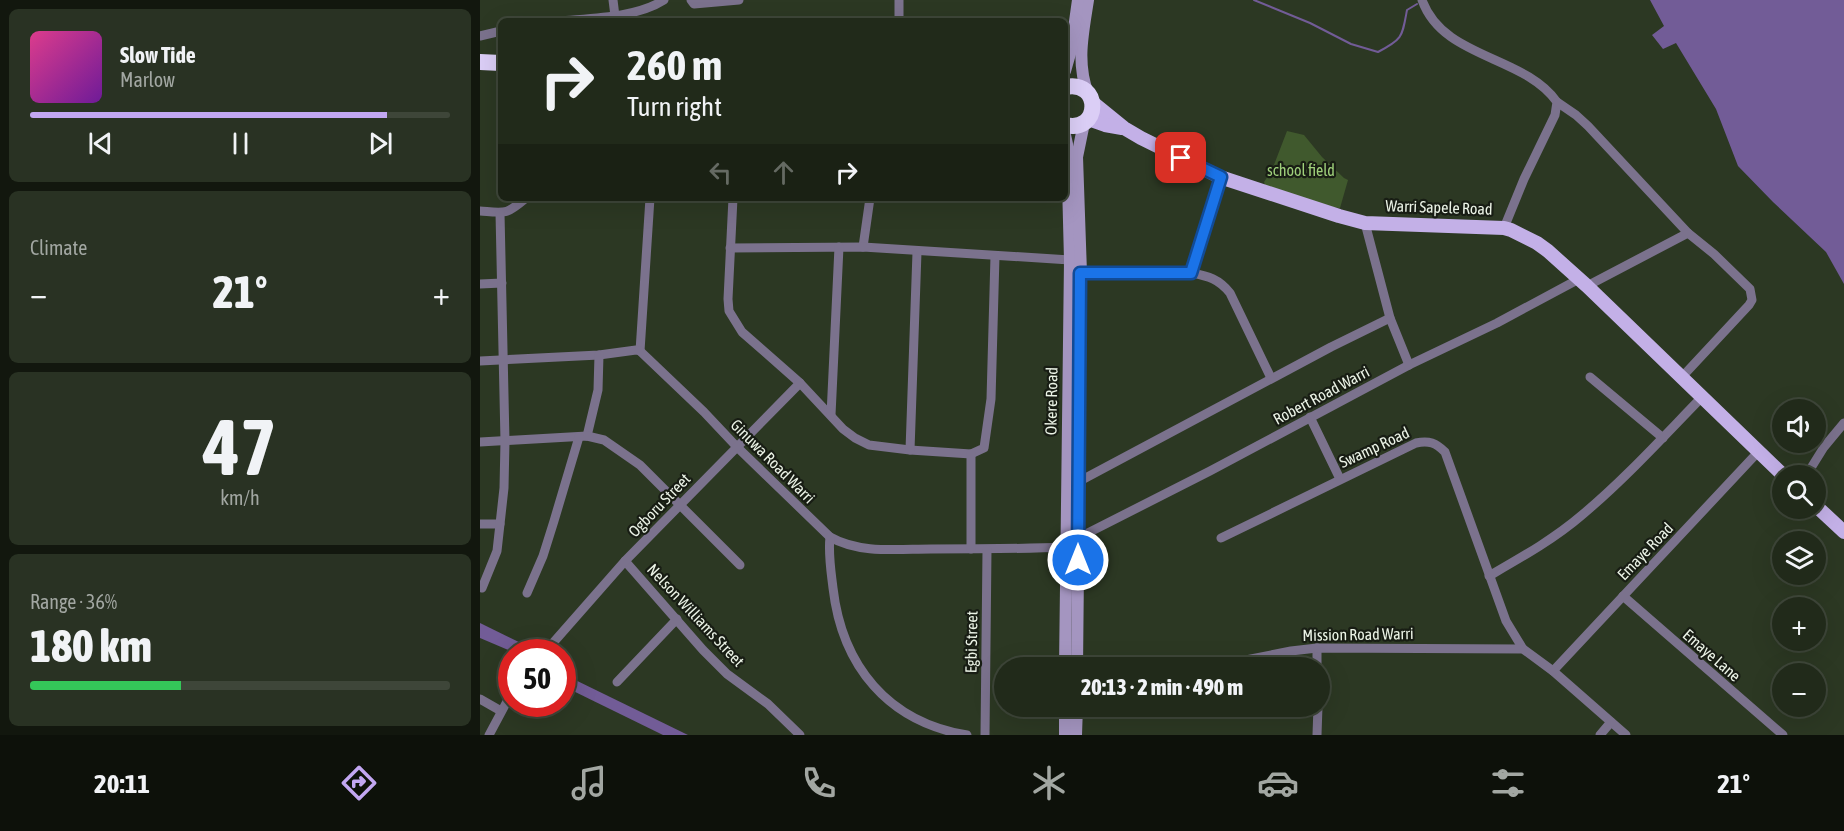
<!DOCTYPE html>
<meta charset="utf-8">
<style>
body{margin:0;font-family:"Asap Condensed",sans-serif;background:#293223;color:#f1f3f6;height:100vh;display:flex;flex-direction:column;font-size:22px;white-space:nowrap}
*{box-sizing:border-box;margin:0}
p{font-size:20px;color:#a2a7a2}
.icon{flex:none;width:33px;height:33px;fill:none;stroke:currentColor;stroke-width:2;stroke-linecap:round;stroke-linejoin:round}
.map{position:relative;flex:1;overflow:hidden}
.side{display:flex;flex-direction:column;gap:9px;padding:9px;background:#12170e;width:480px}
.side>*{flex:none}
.top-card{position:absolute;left:18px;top:18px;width:570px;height:183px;border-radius:9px;box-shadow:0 6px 24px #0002,0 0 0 2px #3e4639;background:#212a1a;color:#f1f3f6;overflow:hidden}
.fabs{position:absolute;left:1292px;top:399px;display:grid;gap:12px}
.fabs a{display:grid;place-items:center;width:54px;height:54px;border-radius:50%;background:#212a1a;box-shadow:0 6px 24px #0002,0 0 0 2px #3e4639;font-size:30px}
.speed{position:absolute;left:18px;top:639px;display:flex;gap:12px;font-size:30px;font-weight:700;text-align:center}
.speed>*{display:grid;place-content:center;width:78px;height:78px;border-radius:50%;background:#212a1a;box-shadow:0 6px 24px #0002,0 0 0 2px #3e4639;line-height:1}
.speed .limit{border:9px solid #d22;background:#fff;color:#111}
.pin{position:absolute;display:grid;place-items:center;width:51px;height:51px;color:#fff;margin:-26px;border-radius:12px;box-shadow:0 3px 9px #0006}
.me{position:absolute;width:66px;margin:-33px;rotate:0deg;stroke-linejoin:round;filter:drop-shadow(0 0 4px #0008)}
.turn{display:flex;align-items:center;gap:21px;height:126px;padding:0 30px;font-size:27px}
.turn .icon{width:78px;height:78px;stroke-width:2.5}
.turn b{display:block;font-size:42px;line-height:51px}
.lanes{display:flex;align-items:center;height:57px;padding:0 30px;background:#0003;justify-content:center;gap:30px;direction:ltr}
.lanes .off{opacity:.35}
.big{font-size:45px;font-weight:800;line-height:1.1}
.side .card{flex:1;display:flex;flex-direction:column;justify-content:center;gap:9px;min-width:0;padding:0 21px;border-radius:9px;background:#293223}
.side .dial{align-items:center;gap:0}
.dial b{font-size:78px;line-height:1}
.song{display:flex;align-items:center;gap:18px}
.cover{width:72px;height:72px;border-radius:9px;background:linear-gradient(135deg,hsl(330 70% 55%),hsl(280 70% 35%))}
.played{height:6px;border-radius:3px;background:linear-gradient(90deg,#c2a7f2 85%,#3e4639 85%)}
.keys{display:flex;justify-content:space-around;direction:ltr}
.heat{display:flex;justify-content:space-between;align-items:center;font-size:33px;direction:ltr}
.charge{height:9px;border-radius:4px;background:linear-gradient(90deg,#34c759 36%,#3e4639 0)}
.trip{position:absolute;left:514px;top:657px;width:336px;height:60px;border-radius:30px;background:#212a1a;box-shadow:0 6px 24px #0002,0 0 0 2px #3e4639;font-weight:800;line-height:60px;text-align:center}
.tab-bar{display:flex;height:96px;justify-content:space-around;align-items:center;background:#0d110a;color:#a2a7a2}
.tab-bar .icon{width:42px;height:42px}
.tab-bar .selected{color:#c2a7f2}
.tab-bar b{font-size:27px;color:#f1f3f6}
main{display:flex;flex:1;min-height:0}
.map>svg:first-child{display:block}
</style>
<main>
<section class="side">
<div class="card">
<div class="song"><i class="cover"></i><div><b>Slow Tide</b><p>Marlow</p></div></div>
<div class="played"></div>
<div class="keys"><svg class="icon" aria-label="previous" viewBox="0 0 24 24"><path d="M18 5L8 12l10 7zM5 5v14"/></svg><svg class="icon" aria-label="pause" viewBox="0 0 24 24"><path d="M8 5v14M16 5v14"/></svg><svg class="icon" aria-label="next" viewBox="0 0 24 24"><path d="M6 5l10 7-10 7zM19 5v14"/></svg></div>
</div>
<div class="card"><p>Climate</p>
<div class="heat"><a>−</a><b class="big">21°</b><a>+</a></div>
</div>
<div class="card dial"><b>47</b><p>km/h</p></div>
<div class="card"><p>Range · 36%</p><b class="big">180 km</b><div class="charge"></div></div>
</section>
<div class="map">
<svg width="1364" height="735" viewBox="0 0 1364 735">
<rect width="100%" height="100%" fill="#2c3823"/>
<polygon fill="#40592d" points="807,131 824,135 842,157 864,178 868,180 860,208 849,207 785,185 784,182 792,170"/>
<g fill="#725c97">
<polygon points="1170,0 1364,0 1364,284 1346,252 1293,202 1258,166 1236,109 1196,43 1183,49 1172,35 1184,26"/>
<polygon points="0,623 45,645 54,652 33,652 0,638"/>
<polygon points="83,674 208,735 183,735 83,686"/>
</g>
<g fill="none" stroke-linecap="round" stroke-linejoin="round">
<path stroke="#725c97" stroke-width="2" d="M774,0L830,23L871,44L898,52C923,39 922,37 927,10L937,4"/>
<g stroke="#7b728d" stroke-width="9">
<polyline points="133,0 135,16"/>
<polyline points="211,0 214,4 259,0"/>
<polyline points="419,0 419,21"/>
<path d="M942,0C963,59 1044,55 1077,102L1075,115L1044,179L1024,228"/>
<path d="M79,21C111,18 156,18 184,0"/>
<polyline points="0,36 21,31"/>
<polyline points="1077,102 1096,115 1108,126 1208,233 1234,254 1270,289 1272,300 1269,305 1201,378"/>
<polyline points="253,198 248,299 249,311 262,332 320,383 363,429 375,438 389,445 430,450 491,454 504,448 511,399 515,256"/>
<path d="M0,211C26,213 26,215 46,198"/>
<polyline points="885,223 910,318 929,365"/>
<polyline points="383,247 390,198"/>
<polyline points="250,248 383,247 590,260"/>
<path d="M601,273H712C728,276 739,279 750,293L791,378"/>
<polyline points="712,273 740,177"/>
<polyline points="0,284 22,283"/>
<polyline points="1107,286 1208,233"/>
<polyline points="160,351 170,198"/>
<path d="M0,361L119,355L156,350L160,351L224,412L257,447L350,537C380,554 418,549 451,549C496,549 541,549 586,547"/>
<polyline points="1110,377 1183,438"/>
<polyline points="351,415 359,247"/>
<polyline points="830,417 860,479"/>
<polyline points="107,436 118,390 119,355"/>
<polyline points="0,442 107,436 124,440 160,465 260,565"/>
<polyline points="430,450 437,252"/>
<polyline points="1326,476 1344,447 1364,423"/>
<polyline points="598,482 851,347 910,318"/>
<polyline points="0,524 20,524"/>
<path d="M350,537C348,554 351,571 353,588C362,666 408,722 487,735"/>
<polyline points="598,538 730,471 929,365 1017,323 1099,279"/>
<path d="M741,538L936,443C949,440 956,443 965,452L1026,621L1043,649"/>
<polyline points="491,549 491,454"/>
<polyline points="145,561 223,650 247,674 288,704 320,735"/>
<path d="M1009,576C1042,557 1074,539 1102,515C1145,479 1183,437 1222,397"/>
<polyline points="2,588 17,551 24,488 25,441 20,213"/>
<polyline points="47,593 63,556 74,521 99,437"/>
<polyline points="1143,596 1303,735"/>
<polyline points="837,648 837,668"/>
<polyline points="65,652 145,561 320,383"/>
<polyline points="725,668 811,651 837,648 1043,649 1073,671 1146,735"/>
<polyline points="1073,671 1279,451"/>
<polyline points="137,682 197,619"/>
<polyline points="0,699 21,711"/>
<polyline points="9,735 32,692"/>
<polyline points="505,735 507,550"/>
<polyline points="837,735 838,706"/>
<polyline points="1120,735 1131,722"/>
</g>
<g stroke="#a495c0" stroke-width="12">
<path d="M608,0C603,33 596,62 608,94"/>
<polyline points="585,71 591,50 598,0"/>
<polyline points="585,135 587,144 590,260 585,668"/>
<polyline points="597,668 601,273 597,157 604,123"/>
<polyline points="585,735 585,706"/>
<polyline points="596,735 597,706"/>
</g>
<g stroke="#c3b0e7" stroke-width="14">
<polyline points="612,102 644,128 661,138 740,177 859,216 885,223 1024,228 1031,230 1057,243 1068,251 1107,286 1304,476"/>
<polyline points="608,119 625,125 642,128"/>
<polyline points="1335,505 1364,532"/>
</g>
<g stroke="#dbcef6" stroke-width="16">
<polyline points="0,62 21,63"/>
<path d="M585,87C622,79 621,134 585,125"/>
</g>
</g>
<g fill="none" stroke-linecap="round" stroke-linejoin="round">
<g stroke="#114b97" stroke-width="15">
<polyline id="route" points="598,560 600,273 711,273 741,177 701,158"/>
</g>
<use href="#route" stroke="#1a73e8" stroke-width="10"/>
</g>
<g text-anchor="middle" stroke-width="4.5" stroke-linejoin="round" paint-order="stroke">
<g font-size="16" fill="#9fd07b" stroke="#181d14">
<text x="821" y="176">school field</text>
</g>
<g font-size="16" fill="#ebf3e6" stroke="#181d14">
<text transform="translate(959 207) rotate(2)" y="6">Warri Sapele Road</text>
<text transform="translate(841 395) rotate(-28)" y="6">Robert Road Warri</text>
<text transform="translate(571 401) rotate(-89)" y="6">Okere Road</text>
<text transform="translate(894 447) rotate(-25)" y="6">Swamp Road</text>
<text transform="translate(293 461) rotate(45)" y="6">Ginuwa Road Warri</text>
<text transform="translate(179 505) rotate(-46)" y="6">Ogboru Street</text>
<text transform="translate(1165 551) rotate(-46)" y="6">Emaye Road</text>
<text transform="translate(216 615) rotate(47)" y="6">Nelson Williams Street</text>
<text transform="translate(878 634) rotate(-1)" y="6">Mission Road Warri</text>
<text transform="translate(491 642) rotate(-89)" y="6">Egbi Street</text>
<text transform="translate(1232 655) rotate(41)" y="6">Emaye Lane</text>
</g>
</g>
</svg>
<div class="fabs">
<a><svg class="icon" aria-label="sound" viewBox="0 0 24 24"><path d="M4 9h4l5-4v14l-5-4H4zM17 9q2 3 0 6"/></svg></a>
<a><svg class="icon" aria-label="search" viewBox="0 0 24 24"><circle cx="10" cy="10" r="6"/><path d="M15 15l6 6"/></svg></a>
<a><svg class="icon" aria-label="layers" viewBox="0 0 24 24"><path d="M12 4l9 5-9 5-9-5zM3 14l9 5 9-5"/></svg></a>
<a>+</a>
<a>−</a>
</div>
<div class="speed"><div class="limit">50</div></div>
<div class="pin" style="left:701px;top:158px;background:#d93025"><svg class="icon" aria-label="arrive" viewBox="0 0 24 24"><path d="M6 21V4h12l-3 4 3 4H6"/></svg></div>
<svg class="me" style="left:598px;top:560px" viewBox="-20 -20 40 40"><circle r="17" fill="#1a73e8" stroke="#fff" stroke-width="3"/><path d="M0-11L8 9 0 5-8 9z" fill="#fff"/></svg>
<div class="trip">20:13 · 2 min · 490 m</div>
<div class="top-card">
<div class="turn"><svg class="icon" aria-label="right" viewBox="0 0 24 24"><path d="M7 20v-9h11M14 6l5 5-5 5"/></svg><div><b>260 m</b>Turn right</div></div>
<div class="lanes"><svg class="icon off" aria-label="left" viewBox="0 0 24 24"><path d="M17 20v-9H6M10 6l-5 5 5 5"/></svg><svg class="icon off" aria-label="ahead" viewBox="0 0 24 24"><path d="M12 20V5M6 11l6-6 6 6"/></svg><svg class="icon" aria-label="right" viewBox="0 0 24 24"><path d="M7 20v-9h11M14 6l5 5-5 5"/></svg></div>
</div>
</div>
</main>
<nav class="tab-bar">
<b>20:11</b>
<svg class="icon selected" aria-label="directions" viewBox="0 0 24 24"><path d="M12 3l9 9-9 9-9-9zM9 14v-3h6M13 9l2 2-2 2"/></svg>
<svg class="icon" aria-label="music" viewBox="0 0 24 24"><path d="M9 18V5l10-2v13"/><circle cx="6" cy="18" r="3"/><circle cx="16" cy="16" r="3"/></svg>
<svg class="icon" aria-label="phone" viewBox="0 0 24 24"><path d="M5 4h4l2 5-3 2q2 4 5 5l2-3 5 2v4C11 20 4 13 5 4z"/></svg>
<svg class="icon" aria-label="climate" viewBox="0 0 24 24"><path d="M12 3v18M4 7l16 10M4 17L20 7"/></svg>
<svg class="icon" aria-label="car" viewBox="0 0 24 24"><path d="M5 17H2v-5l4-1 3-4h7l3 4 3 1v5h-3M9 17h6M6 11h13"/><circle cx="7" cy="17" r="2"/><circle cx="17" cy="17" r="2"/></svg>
<svg class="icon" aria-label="filters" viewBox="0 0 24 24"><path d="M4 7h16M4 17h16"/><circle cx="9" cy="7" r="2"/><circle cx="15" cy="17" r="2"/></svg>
<b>21°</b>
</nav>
